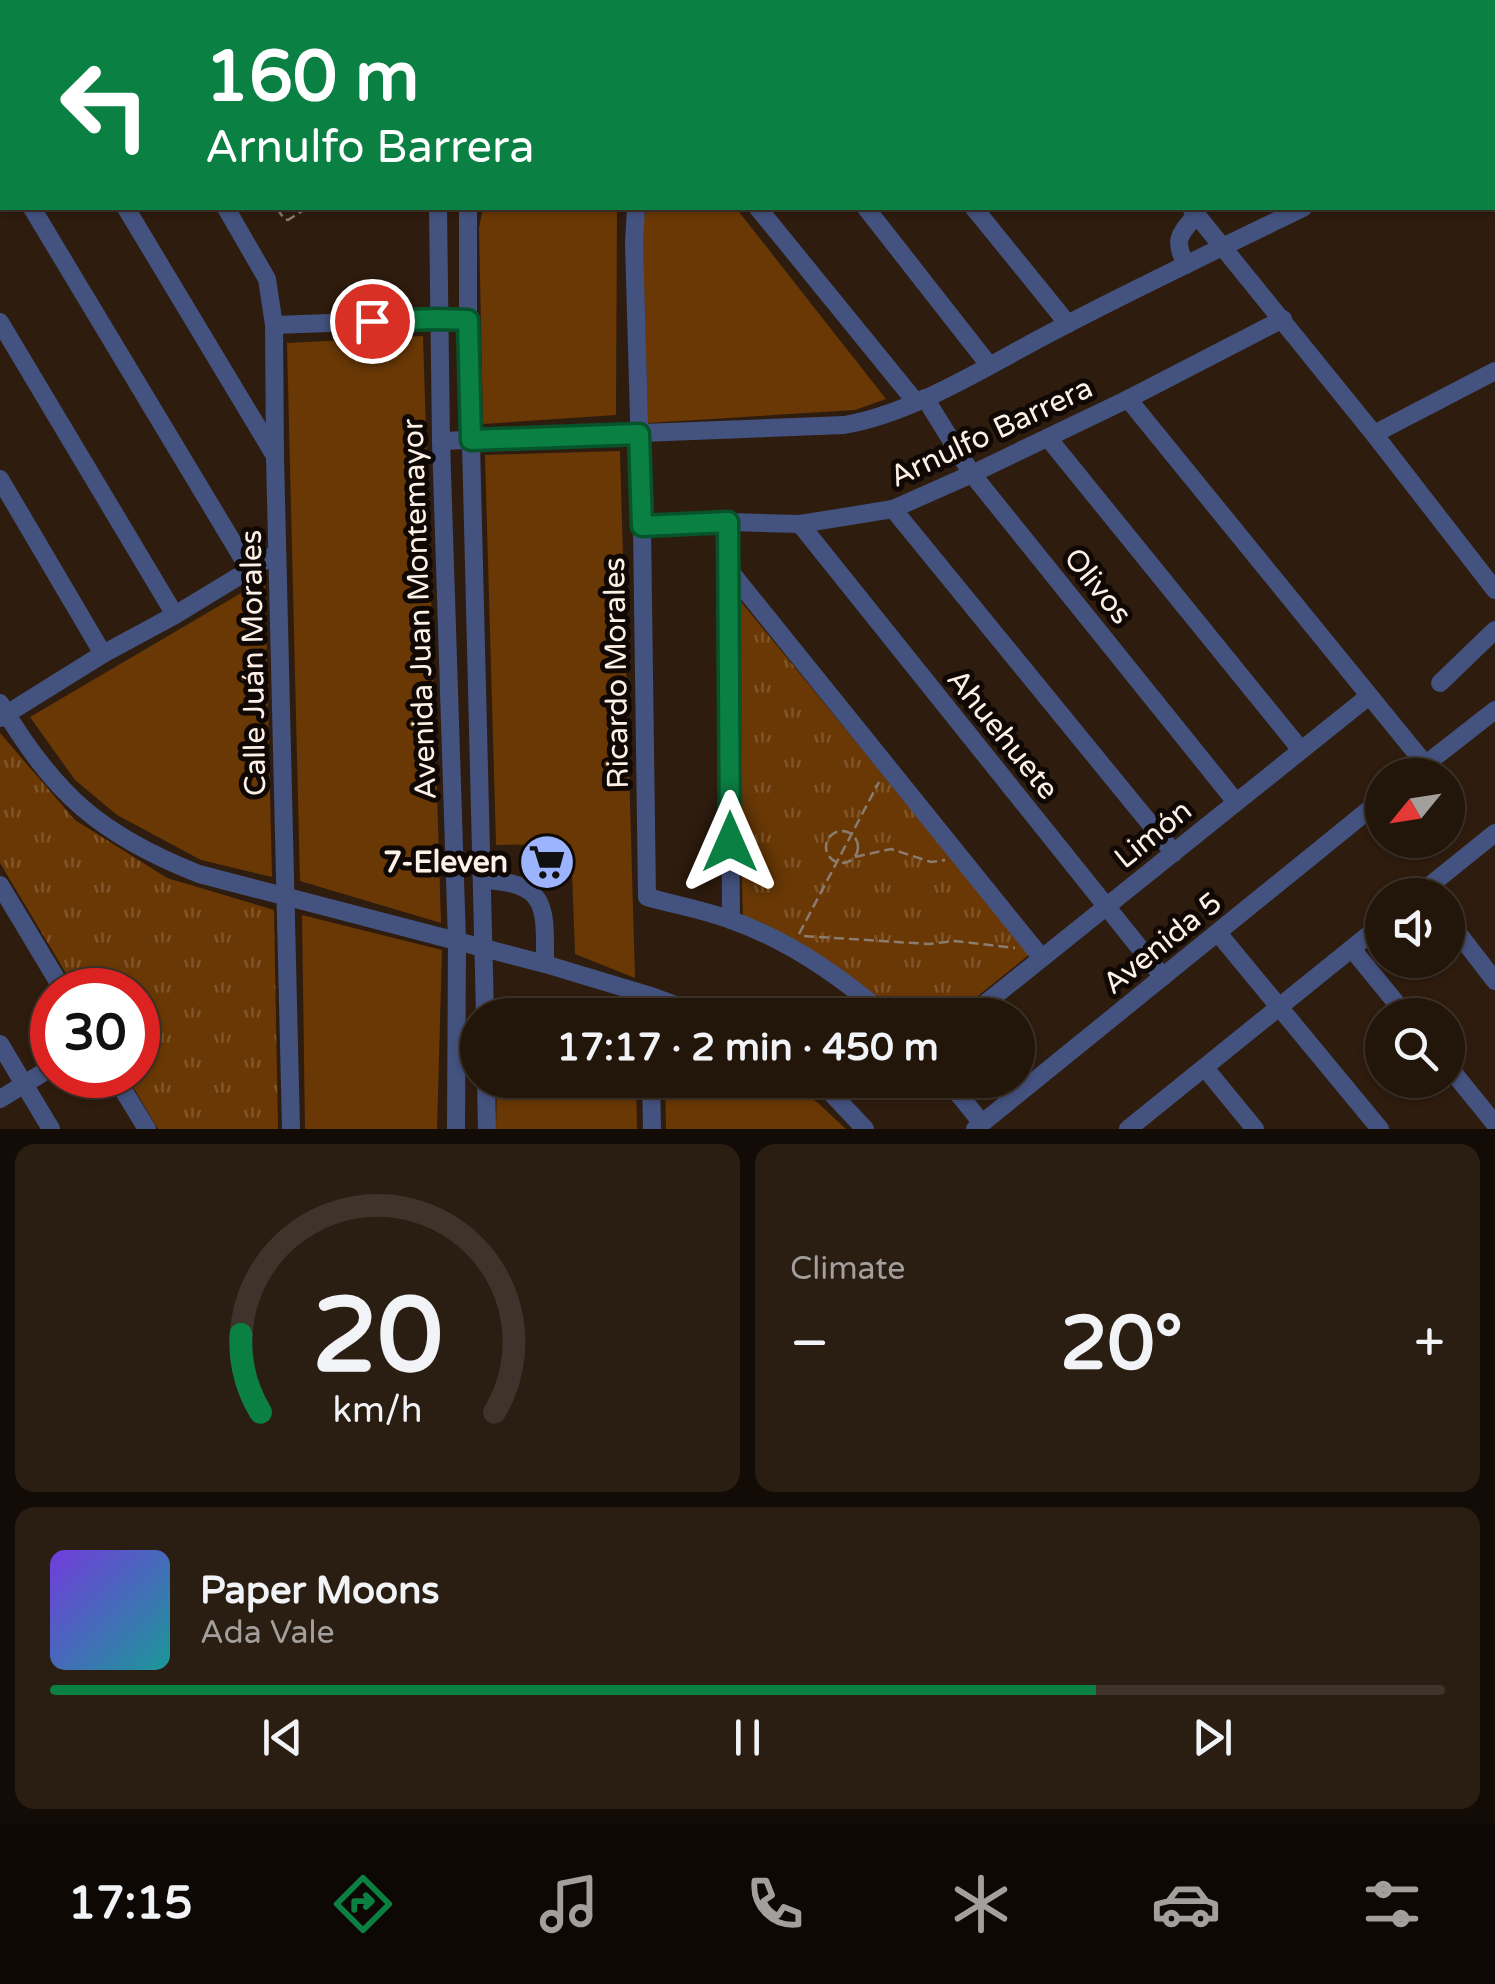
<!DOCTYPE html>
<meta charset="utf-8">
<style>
body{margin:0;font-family:"Varela Round",sans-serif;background:#2a1e13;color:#f1f3f6;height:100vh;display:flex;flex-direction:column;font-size:38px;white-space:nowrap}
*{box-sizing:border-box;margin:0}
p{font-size:32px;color:#a29f9c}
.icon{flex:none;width:55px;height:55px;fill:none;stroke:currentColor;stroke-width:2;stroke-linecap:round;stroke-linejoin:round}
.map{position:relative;height:1129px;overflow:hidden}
.sheet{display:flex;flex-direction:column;gap:15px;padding:15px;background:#130c06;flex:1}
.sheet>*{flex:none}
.guide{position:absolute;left:0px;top:0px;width:1495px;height:210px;box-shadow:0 2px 8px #0004,0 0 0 2px #3f342b;background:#0b8043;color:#fff;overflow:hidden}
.needle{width:65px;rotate:240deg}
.tools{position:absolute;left:1365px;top:758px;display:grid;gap:20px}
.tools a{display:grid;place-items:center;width:100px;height:100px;border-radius:50%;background:#22150a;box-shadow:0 2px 8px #0004,0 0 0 2px #3f342b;font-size:50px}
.speed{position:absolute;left:30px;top:968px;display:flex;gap:20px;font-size:50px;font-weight:700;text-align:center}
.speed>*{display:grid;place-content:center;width:130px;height:130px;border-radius:50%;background:#22150a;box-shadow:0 2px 8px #0004,0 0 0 2px #3f342b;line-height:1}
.speed .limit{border:15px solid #d22;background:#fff;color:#111}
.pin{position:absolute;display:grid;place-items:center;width:85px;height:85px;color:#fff;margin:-42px;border:5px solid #fff;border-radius:50%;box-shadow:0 2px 10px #0007}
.me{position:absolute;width:110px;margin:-55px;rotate:0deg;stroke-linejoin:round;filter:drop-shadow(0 0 8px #0008)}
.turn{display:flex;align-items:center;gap:35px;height:210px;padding:0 40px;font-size:45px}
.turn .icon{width:130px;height:130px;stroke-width:2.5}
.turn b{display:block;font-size:70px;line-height:85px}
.big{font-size:75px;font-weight:800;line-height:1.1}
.sheet .tile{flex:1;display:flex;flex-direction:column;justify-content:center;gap:15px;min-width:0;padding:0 35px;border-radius:20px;background:#2a1e13}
.sheet .dial{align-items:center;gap:0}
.dial svg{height:260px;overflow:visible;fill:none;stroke:#3f342b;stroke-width:7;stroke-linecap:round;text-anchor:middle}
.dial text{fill:#f1f3f6;stroke:none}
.song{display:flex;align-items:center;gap:30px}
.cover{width:120px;height:120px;border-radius:15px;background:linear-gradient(135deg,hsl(260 70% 55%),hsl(180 70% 35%))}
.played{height:10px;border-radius:5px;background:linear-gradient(90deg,#0b8043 75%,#3f342b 75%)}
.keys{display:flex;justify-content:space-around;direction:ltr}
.heat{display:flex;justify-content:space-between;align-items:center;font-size:55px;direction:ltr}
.sheet .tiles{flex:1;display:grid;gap:15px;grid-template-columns:1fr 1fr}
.tile:last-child{grid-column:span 2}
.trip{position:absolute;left:460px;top:998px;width:575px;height:100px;border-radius:50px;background:#22150a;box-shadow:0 2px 8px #0004,0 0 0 2px #3f342b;font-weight:800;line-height:100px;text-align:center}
.tab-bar{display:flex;height:160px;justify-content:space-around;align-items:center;background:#0e0804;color:#a29f9c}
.tab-bar .icon{width:70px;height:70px}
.tab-bar .active{color:#0b8043}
.tab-bar b{font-size:45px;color:#f1f3f6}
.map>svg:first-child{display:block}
</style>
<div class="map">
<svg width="1495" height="1129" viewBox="0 0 1495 1129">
<defs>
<pattern id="park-tufts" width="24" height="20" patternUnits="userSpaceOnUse" patternTransform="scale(2.5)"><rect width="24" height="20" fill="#693805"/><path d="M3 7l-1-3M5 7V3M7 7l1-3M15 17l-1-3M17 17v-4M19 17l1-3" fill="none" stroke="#7f5529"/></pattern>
</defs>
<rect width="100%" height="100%" fill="#2e1c0e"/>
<g fill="#693805">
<polygon points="483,208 617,208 616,415 483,424 479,228"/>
<polygon points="647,208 736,208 886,399 855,410 648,423 642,224"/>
<polygon points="423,336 441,923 300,881 287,343"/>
<polygon points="620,451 635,978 575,954 571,844 496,845 485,455"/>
<polygon points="265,579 272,877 201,860 117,815 75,780 30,717"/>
<polygon points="302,915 442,950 437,1129 305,1129"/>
<polygon points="497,1080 636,1080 637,1129 496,1129"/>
<polygon points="665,1080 787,1080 818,1103 846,1129 666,1129"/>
</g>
<g fill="url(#park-tufts)">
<polygon points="733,592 1030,954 954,1015 894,1015 874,998 743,919"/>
<polygon points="0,733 75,820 167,878 274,910 278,1129 158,1129 126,1075 138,1075 138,990 76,990 0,863"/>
</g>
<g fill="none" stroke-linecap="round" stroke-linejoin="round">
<g stroke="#8b7b70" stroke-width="2.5" stroke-dasharray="10 5" stroke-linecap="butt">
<polyline points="443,0 445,2"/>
<polyline points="191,2 193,0"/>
<polyline points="277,208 284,219 288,220 307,208"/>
<circle cx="842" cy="847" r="16"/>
<polyline points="855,857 891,849 931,862 945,860"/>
<polyline points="799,934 879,782"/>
<polyline points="804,936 929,944 955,941 1015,948"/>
</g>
<g stroke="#43527f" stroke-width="18">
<polyline points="101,0 102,2"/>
<polyline points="640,0 642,2"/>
<polyline points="748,0 749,2"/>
<polyline points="806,0 808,2"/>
<polyline points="1019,0 1021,2"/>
<polyline points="123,2 127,0"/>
<polyline points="528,2 531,0"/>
<polyline points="565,2 567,0"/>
<polyline points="1177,2 1181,0"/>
<polyline points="0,74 2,73"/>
<polyline points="1492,114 1495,113"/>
<polyline points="0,174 2,169"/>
<polyline points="32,208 249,569"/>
<polyline points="126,208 275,456"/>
<polyline points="226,208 267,279 274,325 275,457 291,1129"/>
<polyline points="438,208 441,441 457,941 456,1129"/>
<polyline points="468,208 468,321 485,1015"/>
<path d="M636,208L634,242L642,526L647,897C675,905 704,910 731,920C788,940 840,976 885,1015"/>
<polyline points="758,208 915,401"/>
<polyline points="866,208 989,365"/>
<polyline points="974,208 1068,324"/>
<polyline points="1191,208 1374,434 1495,590"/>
<path d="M1186,265C1173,239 1179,235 1197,214"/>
<polyline points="0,322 175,615"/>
<polyline points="274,325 438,319 468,321"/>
<polyline points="925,398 972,474 1236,802"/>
<polyline points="1128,399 1425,764"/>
<polyline points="1374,434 1495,371"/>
<polyline points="1048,438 1301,750"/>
<path d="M441,441L844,425C915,413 990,364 1054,331C1136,288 1220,248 1303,208"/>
<polyline points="0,479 103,654"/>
<polyline points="893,509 1174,853"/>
<polyline points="729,522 731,920"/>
<polyline points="800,524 1163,977"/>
<polyline points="642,526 729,522 800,524 893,509 972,474 1128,399 1283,319"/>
<polyline points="729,570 1041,957"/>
<polyline points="1440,683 1495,630"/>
<path d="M0,703C54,794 100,835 199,874L545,964L648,995L703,1015"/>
<polyline points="0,718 103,654 175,615 277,553"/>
<polyline points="1412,775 1495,710"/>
<path d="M483,880C549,883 545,907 545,964"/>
<polyline points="0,885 63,990"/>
<polyline points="1418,895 1495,833"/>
<polyline points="1448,920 1495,981"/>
<polyline points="1218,933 1380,1129"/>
<polyline points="1352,949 1406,1015"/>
<polyline points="971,1015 1369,696"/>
<polyline points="0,1044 51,1129"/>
<polyline points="1448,1066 1495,1124"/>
<polyline points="1205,1068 1255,1129"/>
<polyline points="114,1075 147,1129"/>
<polyline points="486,1080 487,1129"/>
<polyline points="651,1080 652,1129"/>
<polyline points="819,1080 865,1129"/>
<polyline points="947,1080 982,1123"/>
<polyline points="0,1099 52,1067"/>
<polyline points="975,1129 1382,799"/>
<polyline points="1128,1129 1382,924"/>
</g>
</g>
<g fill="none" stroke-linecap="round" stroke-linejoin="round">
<g stroke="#07532c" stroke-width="25">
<polyline id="route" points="372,321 438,319 468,320 471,440 639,434 642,526 728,522 730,842"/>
</g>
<use href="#route" stroke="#0b8043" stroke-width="18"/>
</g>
<defs>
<g id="supermarket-disc" transform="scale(2.875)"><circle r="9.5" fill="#9bb4fd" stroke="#100804"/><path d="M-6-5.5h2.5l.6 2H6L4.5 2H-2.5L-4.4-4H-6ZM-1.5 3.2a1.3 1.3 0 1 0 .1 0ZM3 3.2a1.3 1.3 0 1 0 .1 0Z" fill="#111"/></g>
</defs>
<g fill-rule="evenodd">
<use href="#supermarket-disc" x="547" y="862"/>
</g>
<g text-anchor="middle" stroke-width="10" stroke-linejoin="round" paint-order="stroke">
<g font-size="30" fill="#fdf0e7" stroke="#100804">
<text transform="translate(991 432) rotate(-25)" y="10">Arnulfo Barrera</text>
<text transform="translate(1098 586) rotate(51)" y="10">Olivos</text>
<text transform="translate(419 609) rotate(-92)" y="10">Avenida Juan Montemayor</text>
<text transform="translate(253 663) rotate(-91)" y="10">Calle Juán Morales</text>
<text transform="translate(616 673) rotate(-91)" y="10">Ricardo Morales</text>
<text transform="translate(1003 734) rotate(51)" y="10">Ahuehuete</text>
<text transform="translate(1153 834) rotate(-39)" y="10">Limón</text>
<text transform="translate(1162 943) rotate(-39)" y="10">Avenida 5</text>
</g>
<g font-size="30" font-weight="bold" fill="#fdf0e7" stroke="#100804" text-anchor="end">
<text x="508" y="872">7-Eleven</text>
</g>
</g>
</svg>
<div class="tools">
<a><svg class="needle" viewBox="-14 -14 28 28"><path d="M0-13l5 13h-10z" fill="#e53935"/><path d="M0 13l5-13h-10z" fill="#a29f9c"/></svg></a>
<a><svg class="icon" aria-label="sound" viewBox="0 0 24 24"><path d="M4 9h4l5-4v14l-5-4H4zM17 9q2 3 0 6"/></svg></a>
<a><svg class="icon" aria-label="search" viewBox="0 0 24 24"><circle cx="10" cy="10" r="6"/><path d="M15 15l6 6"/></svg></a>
</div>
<div class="speed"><div class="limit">30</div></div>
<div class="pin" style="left:372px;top:321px;background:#d93025"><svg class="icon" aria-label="arrive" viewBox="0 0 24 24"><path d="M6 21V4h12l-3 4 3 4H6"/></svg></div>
<svg class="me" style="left:730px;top:842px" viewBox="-20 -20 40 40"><path d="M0-17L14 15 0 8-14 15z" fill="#0b8043" stroke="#fff" stroke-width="4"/></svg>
<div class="trip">17:17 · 2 min · 450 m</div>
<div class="guide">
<div class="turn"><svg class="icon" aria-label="left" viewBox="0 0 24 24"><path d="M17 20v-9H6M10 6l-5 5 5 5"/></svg><div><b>160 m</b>Arnulfo Barrera</div></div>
</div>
</div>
<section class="sheet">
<div class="tiles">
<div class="tile dial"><svg viewBox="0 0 100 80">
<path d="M14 69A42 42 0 1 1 86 69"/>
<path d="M14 69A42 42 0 0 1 8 45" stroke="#0b8043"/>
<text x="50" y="56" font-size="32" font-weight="700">20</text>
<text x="50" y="72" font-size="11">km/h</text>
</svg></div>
<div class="tile"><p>Climate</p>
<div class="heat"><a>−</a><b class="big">20°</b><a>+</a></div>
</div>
<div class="tile">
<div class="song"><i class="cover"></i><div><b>Paper Moons</b><p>Ada Vale</p></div></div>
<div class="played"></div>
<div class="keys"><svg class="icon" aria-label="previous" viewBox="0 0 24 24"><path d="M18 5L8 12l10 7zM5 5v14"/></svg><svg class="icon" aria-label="pause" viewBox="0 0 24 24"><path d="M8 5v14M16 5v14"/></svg><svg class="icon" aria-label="next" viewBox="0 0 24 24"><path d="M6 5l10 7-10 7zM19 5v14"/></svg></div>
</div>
</div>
</section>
<nav class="tab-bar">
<b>17:15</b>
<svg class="icon active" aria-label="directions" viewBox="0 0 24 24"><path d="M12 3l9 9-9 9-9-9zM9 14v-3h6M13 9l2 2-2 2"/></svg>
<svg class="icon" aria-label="music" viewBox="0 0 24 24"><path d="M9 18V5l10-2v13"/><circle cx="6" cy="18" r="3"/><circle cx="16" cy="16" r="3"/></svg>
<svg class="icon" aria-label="phone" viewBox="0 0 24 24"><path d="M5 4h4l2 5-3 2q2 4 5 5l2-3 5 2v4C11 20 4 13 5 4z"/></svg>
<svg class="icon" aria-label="climate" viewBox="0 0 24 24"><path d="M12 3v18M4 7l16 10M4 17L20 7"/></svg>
<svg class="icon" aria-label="car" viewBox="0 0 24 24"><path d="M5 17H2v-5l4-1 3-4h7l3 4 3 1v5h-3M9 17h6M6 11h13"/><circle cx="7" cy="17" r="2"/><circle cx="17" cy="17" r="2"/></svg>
<svg class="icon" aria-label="filters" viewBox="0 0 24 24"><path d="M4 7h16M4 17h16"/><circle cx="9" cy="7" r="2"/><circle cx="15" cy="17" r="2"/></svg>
</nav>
